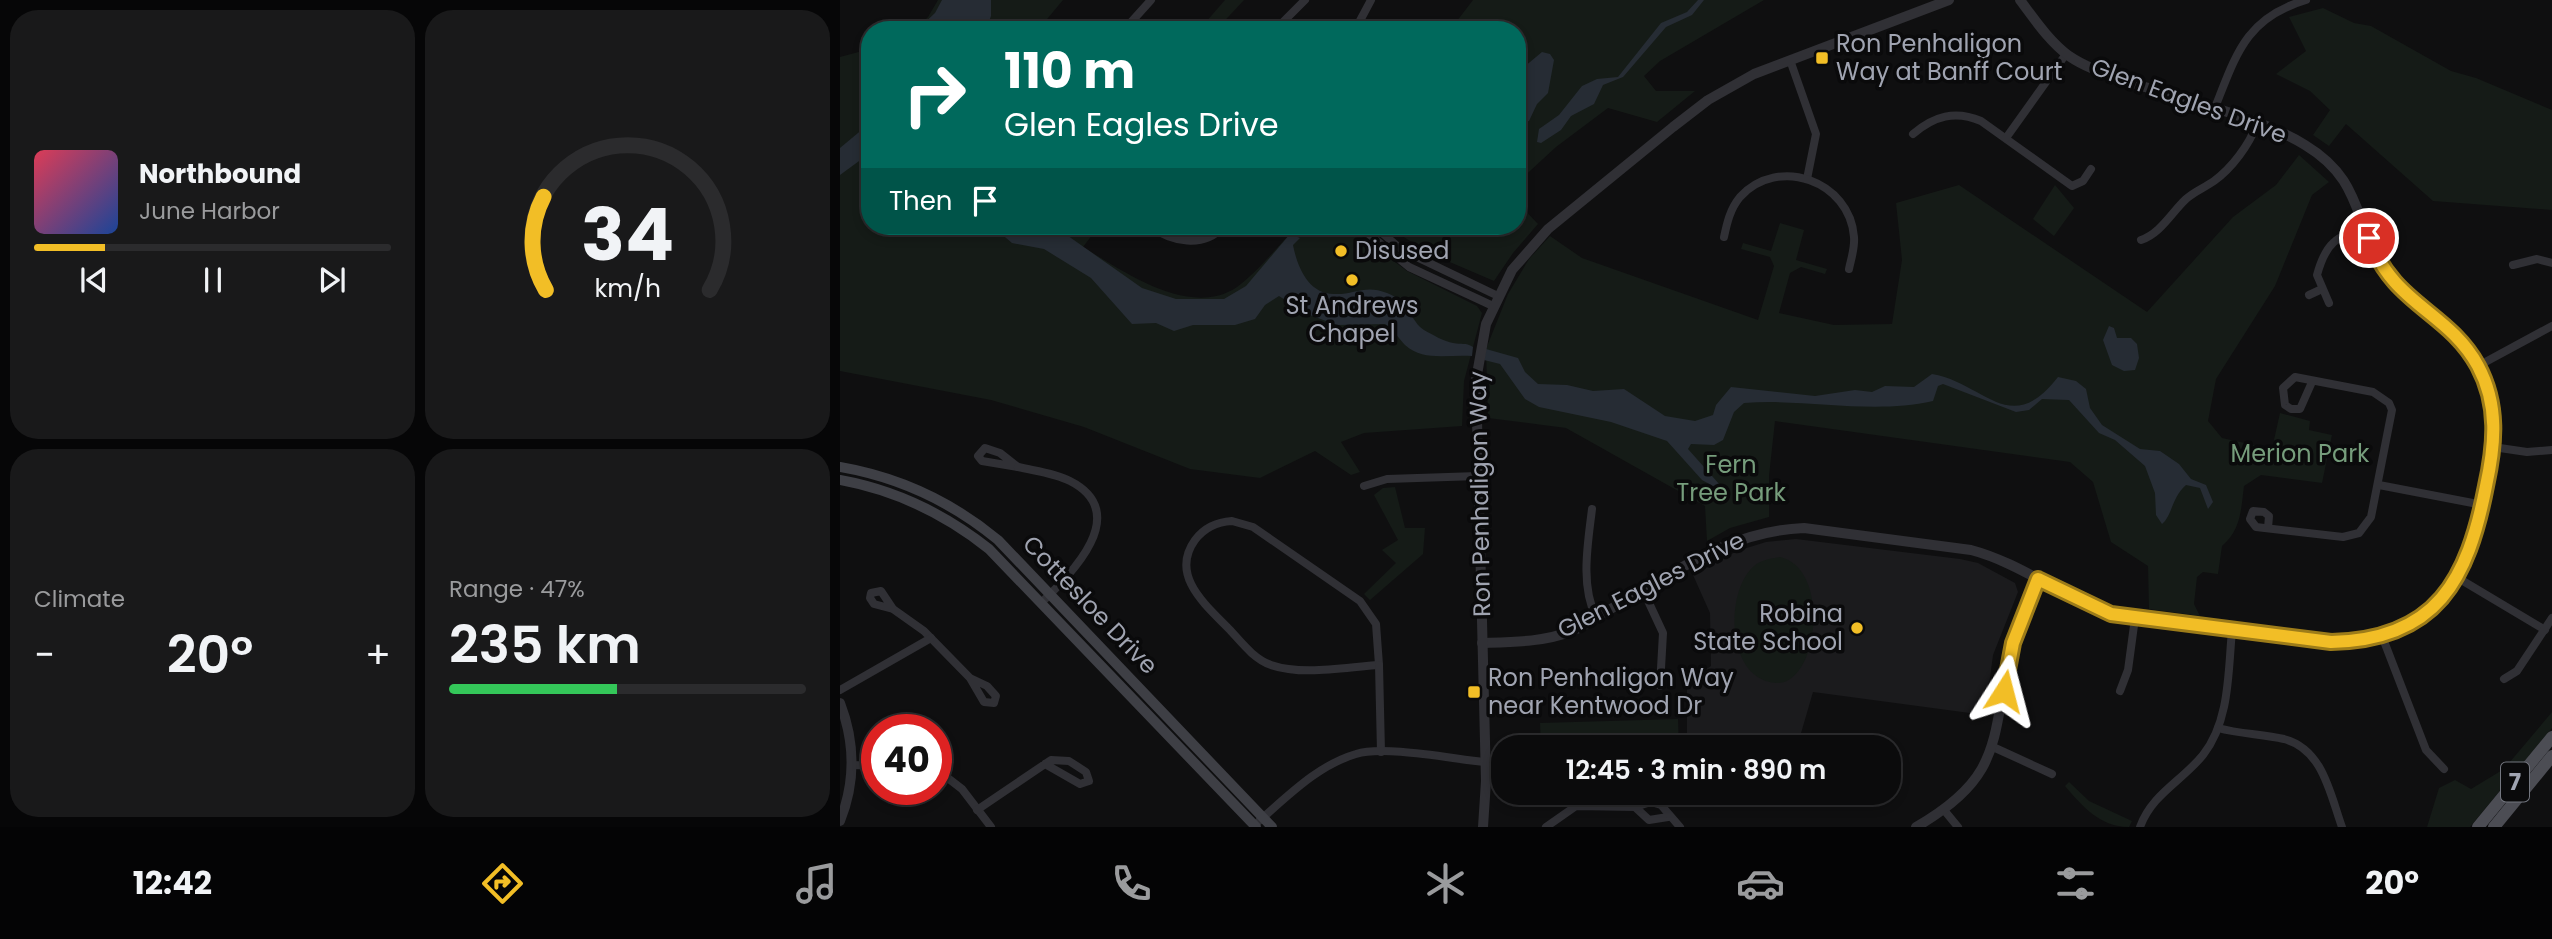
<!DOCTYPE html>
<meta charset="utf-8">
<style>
body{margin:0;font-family:Poppins,sans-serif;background:#19191a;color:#f1f3f6;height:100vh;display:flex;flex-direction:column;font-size:26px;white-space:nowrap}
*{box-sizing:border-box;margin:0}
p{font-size:23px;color:#9a9b9d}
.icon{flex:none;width:38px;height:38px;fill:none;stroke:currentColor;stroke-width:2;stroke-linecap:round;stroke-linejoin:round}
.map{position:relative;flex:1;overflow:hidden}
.drawer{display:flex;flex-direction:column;gap:10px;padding:10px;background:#060607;width:840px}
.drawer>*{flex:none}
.banner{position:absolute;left:21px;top:21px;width:665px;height:214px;border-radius:28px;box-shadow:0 4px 10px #0003,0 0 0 2px #2b2b2d;background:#00695c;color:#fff;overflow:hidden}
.speed{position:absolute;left:21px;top:714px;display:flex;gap:14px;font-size:35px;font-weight:700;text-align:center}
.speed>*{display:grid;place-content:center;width:91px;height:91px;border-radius:50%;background:#0b0b0c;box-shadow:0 4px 10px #0003,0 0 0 2px #2b2b2d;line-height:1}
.speed .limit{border:10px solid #d22;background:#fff;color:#111}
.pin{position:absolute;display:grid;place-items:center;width:60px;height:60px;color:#fff;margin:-30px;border:4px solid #fff;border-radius:50%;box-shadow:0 2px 7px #0007}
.me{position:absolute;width:77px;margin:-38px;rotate:9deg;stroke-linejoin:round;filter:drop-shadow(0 0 5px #0008)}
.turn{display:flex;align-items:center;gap:24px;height:147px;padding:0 28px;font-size:32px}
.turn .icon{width:91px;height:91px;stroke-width:2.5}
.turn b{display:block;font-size:49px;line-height:60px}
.then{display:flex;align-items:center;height:66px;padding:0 28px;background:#0003;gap:14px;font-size:26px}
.big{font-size:52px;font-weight:600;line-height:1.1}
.drawer .widget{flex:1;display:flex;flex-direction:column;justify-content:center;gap:10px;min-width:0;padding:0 24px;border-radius:28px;background:#19191a}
.drawer .dial{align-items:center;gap:0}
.dial svg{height:182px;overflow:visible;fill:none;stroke:#2b2b2d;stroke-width:7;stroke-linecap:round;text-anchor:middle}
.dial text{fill:#f1f3f6;stroke:none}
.song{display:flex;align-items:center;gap:21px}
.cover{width:84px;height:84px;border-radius:10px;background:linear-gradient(135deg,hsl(350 70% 55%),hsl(220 70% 35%))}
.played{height:7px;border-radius:4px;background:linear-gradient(90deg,#f2be26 20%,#2b2b2d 20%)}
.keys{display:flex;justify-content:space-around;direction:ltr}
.heat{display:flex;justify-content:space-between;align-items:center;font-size:38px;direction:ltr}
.charge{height:10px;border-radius:5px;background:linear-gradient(90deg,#34c759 47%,#2b2b2d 0)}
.drawer .tiles{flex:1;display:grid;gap:10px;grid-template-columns:repeat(2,1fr)}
.trip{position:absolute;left:651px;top:735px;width:410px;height:70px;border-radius:28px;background:#0b0b0c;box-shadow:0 4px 10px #0003,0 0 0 2px #2b2b2d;font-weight:600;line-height:70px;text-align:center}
.menu{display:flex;height:112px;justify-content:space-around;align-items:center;background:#040405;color:#9a9b9d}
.menu .icon{width:49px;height:49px}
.menu .selected{color:#f2be26}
.menu b{font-size:32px;color:#f1f3f6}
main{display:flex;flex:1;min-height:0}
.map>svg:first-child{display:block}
</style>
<main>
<section class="drawer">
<div class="tiles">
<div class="widget">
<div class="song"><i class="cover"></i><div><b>Northbound</b><p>June Harbor</p></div></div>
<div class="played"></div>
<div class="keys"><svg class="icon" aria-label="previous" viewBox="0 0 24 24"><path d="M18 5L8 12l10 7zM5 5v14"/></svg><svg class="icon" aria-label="pause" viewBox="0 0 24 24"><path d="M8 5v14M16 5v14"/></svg><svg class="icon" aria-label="next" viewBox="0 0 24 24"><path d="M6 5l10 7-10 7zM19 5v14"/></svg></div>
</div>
<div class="widget dial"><svg viewBox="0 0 100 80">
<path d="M14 69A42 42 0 1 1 86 69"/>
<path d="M14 69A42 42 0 0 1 13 28" stroke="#f2be26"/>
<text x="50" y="56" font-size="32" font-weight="700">34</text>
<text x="50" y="72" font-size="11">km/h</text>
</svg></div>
<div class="widget"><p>Climate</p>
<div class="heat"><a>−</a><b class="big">20°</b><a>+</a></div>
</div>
<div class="widget"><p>Range · 47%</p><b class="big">235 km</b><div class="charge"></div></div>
</div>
</section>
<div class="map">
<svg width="1712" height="827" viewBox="0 0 1712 827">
<rect width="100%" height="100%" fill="#0f0f10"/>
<polygon fill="#1b1b1d" points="956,539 1120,559 1138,563 1175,583 1178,592 1153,655 1145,715 973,692 957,747 847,747 847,682 871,666 870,613 853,575 897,551 926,542"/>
<g fill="#151b17">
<polygon points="98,0 223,0 198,30 75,30 88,17"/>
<polygon points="385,0 404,0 376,30 359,30"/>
<polygon points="633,0 924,0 820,61 804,76 816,91 855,91 817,122 768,108 716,147 677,183 677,30 610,30"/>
<polygon points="1483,8 1514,23 1531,26 1611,71 1636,78 1712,110 1712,210 1593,201 1506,124 1489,146 1473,135 1490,110 1470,91 1436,74 1466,51 1449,17"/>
<path d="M30,49V226H216L225,233L231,226H259L243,247C283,271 350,319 397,287C419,271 438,245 458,226H507L567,271L637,306L642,313L624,381L622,426L524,433L501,442L520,472L511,475L475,451L420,478L350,469L244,427L151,400L0,371V57Z"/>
<path d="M1459,155L1489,182L1472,195L1435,286L1376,379L1368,421L1382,438L1432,449L1440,413L1470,421L1469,430L1492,435L1482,483L1421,475L1404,486C1401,510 1401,530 1382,546L1378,574L1363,572L1357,577L1354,604L1360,616L1309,609L1308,566L1271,542L1253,482L1230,462L935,421L929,476V517L890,528L867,541L865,506L726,428L648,418L646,349L668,294L689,259L710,236L742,258L918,320L934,266L930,257L901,249L903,243L931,251L940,223L964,230L956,260L987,269L985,274L961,267L950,273L939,313L994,325L1052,324L1062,260L1056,203L1119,185L1307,312L1393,217L1436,185Z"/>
<polygon points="1215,185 1234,208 1214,236 1193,219"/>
<polygon points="677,202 698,224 673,253 654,281 591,254 546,226 677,226"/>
<polygon points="555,487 565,528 585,528 583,554 530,600 524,594 556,563 542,550 558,540 534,495 543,488"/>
<path d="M940,557C992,569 978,686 936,683C887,680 885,596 911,569C919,560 929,559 940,557Z"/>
<polygon points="1712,712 1712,728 1630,827 1587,827 1599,788 1615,780 1631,789 1664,769"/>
<polygon points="838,719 839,747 701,747 700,723"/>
<path d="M1229,782L1249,801L1292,821L1289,827C1260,827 1242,806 1225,786Z"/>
</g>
<g fill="#262c34">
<polygon points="102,0 151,0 151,16 146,30 77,30 95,13"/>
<polygon points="858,0 864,0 852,15 826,27 783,77 763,85 754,104 731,116 721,130 701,143 697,142 699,129 719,115 742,86 757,79 778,77 821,23 847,12"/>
<polygon points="702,52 710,54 714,60 708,93 697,104 689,121 677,124 677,73"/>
<polygon points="30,123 30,153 0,175 0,148"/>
<path d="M152,226H214L302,288L336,299H384L406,286L450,234L460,238L453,245C457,266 468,294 494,294C514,295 525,284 547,293C570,302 571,322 584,330C591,334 605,342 613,343C622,345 625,342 633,347L632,356C609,354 584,362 565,345C558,338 554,330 545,324L497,325L467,314L439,296L425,305L415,319L395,325H353L334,331L316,323L292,324L251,278L204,249L172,243Z"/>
<polygon points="1269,326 1274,328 1277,338 1291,338 1297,344 1299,358 1295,370 1284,371 1272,365 1263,340"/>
<path d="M646,349L678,358L685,372L698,384L727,385L753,391L784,389L825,416L855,421L873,415L876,405L891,387L975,396L1015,390L1032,392L1045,386L1074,387L1092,374C1145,383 1170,439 1218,377L1236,381L1246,389L1250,408L1262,425L1300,449L1320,451L1339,464L1351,479L1366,485L1373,502L1368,509L1360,488L1346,485C1332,497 1332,516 1322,524L1316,515L1315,493L1305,466L1275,440L1259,433L1229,400L1202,399L1189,410L1176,412L1103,384L1098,386L1093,401C1031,415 966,398 904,403L894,412L883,440L874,445L851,444L848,449L880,485L873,486L862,480L827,441L771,422L699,407L685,399L660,364L644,360Z"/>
</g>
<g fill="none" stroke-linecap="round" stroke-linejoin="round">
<g stroke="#303035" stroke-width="8">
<polyline points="284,30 311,0"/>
<polyline points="435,30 465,0"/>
<polyline points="515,30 531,0"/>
<polyline points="950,60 976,134 967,179"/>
<path d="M1374,110C1396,55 1405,18 1466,0"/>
<path d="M1073,134C1094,116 1115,110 1141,121L1232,186L1243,181L1251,169"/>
<polyline points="1166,138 1226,54"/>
<path d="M309,226C332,242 363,249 384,226"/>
<polyline points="519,226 569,267 653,306"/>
<polyline points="534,226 562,250 658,296"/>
<path d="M884,237C887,223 890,209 900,197C938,155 1010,181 1014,237C1015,248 1011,259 1009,269"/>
<path d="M1301,240C1321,233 1331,213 1346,199C1355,191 1364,188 1374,181C1392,168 1409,145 1417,124"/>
<polyline points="1673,265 1697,259 1712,263"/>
<polyline points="1469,295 1482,289"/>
<path d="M1489,303L1477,275C1486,242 1496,237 1526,227"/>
<polyline points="1638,366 1712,326"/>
<polyline points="1653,447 1687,452 1712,450"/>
<polygon points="145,448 160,453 178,467 142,461 138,456"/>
<path d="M178,467C195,471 215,473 230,481C293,513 231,574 202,602"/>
<polyline points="1539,485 1643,505"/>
<polyline points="524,486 547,479 638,476"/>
<path d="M752,509C748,543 740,585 756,617"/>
<path d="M392,521L413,527L520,601L536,624L539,665C506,667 463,676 431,665C414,659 402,643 390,630C367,606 329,576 355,540C364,528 376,522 392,521Z"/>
<polyline points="1428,528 1429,516 1424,512 1413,511 1410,519 1416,527 1503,537 1519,533 1531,517 1552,410 1549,403 1533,392 1455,377 1443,388 1445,405 1451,409 1460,409 1472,382"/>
<polyline points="1618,578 1705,630"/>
<polyline points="803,590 823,633 820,686"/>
<polyline points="53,609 41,591 31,593 30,598 34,604 53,609 84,631 130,678 144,702 154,703 156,696 147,686 130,678"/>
<polyline points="1542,636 1586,750 1604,769"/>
<polyline points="539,665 541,752"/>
<polyline points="1664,679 1677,671 1712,618"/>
<polyline points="0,690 91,638"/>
<polyline points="1280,691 1288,670 1295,618"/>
<path d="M1378,728C1400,734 1422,734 1444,739C1483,749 1490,794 1502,827"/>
<polyline points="1153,747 1212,774"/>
<polyline points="13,765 37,766"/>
<polyline points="96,769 122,789 151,827"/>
<polyline points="795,807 809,820 828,817"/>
<polyline points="137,810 211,760 229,761 246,772 249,781 240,784 205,764"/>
<polyline points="1104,810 1118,827"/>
<path d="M419,821C448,796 478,765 516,754C544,745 613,759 645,762"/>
<polyline points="706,827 736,806 795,807 811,802 821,805 840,827"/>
<path d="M1300,827C1312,794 1342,781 1363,755C1390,721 1388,671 1392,631"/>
</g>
<g stroke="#303035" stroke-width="10">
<path d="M642,643C673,642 704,642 732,631C747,625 760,615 774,607C837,571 889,531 964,528L1131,550C1177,562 1217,593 1261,610C1294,623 1334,623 1369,628C1458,639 1569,669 1622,571C1634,548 1639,524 1644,499C1655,441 1661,386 1618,339C1594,313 1563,299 1544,269C1513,221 1523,180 1465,145C1422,118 1342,99 1292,83C1270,75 1248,69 1229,56C1209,41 1195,20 1180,0"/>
<path d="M0,703C15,742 16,781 0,821"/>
<polyline points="643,827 646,781 636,380 646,324 672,270 708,229 833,127 868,100 914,74 1109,0"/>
<path d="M1076,827C1163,777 1151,741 1170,656C1175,629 1188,604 1198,579"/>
</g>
<g stroke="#3e3f45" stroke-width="10">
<path d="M0,467C58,477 112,502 158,540L432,827"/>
<path d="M0,480C55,490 105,514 149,549L416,827"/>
</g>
<g stroke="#4c4d54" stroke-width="12">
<polyline points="1638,827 1712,737"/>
<polyline points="1654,827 1712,756"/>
</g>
</g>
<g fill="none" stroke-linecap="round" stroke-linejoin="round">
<g stroke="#9d7c19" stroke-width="18">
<path id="route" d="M1164,691L1173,643L1198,579L1271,614L1491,642C1597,640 1628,579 1646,486C1655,445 1659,405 1638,366C1608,311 1553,305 1529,238"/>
</g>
<use href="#route" stroke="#f2be26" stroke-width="12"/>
</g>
<g fill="#f2be26" stroke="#0a0a0b" stroke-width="2.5">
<rect x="975" y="51" width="14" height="14" rx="3.5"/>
<circle cx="501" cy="251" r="7"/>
<circle cx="512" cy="280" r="7"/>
<circle cx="1017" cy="628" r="7"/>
<rect x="627" y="685" width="14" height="14" rx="3.5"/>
</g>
<g text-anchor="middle" stroke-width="7" stroke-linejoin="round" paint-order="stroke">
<rect fill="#0a0a0b" stroke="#73767f" stroke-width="2" x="1661" y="762.5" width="28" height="39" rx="5"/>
<g font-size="23" font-weight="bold" fill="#a0a4b1">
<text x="1675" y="790">7</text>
</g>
<g font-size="24" fill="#a0a4b1" stroke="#0a0a0b" text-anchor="start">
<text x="996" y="52">Ron Penhaligon<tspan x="996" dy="28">Way at Banff Court</tspan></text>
<text x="515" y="259">Disused</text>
<text x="512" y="314" text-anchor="middle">St Andrews<tspan x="512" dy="28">Chapel</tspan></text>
<text x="1003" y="622" text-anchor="end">Robina<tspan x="1003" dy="28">State School</tspan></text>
<text x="648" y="686">Ron Penhaligon Way<tspan x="648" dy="28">near Kentwood Dr</tspan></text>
</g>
<g font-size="24" fill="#a0a4b1" stroke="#0a0a0b">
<text transform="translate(1349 101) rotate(20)" y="8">Glen Eagles Drive</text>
<text transform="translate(640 494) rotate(-91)" y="8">Ron Penhaligon Way</text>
<text transform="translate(811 585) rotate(-27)" y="8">Glen Eagles Drive</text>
<text transform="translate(250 605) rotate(46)" y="8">Cottesloe Drive</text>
</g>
<g font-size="24" fill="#769d7c" stroke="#0a0a0b">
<text x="1460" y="462">Merion Park</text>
<text x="891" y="473">Fern<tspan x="891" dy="28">Tree Park</tspan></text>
</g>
</g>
</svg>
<div class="speed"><div class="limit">40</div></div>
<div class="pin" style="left:1529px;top:238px;background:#d93025"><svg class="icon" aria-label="arrive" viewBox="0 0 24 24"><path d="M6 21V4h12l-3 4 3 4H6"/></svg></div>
<svg class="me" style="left:1164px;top:691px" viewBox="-20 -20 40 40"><path d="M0-17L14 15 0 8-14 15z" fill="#f2be26" stroke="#fff" stroke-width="4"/></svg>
<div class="trip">12:45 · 3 min · 890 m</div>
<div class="banner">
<div class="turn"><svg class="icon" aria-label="right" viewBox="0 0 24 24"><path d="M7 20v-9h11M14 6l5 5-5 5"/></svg><div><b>110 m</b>Glen Eagles Drive</div></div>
<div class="then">Then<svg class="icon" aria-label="arrive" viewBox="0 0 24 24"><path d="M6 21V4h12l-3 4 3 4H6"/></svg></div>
</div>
</div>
</main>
<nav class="menu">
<b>12:42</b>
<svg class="icon selected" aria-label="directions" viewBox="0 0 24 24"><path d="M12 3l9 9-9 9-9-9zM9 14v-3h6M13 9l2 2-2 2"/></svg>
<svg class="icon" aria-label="music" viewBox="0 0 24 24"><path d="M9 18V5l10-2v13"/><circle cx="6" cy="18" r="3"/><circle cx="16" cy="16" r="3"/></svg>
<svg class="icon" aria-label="phone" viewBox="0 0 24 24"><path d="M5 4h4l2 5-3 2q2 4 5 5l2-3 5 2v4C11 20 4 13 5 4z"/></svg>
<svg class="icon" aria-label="climate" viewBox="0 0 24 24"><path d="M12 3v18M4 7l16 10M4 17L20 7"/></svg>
<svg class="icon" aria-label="car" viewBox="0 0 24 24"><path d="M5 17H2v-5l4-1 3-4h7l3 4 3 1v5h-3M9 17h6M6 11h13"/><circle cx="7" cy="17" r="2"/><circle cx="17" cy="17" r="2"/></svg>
<svg class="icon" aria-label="filters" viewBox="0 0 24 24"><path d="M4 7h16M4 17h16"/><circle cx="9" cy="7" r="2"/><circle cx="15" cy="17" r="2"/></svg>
<b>20°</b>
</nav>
